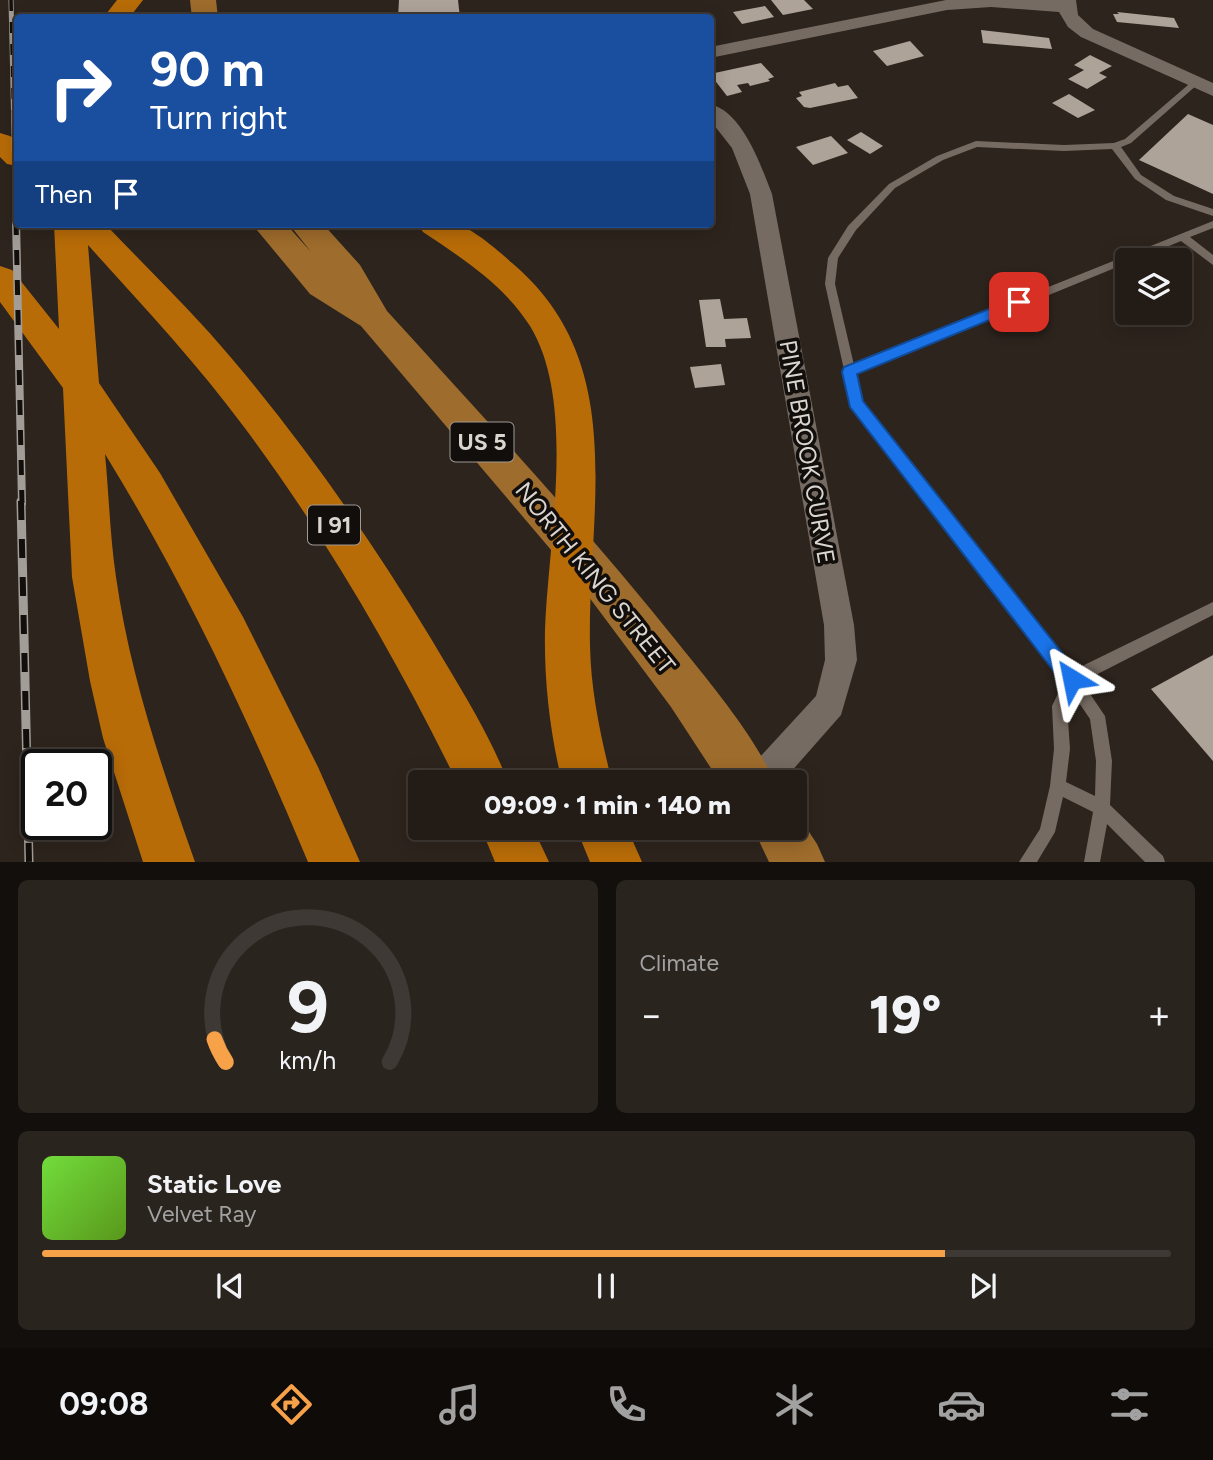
<!DOCTYPE html>
<meta charset="utf-8">
<style>
body{margin:0;font-family:Figtree,sans-serif;background:#2a241f;color:#f1f3f6;height:100vh;display:flex;flex-direction:column;font-size:26px;white-space:nowrap}
*{box-sizing:border-box;margin:0}
p{font-size:23px;color:#a2a1a1}
.icon{flex:none;width:38px;height:38px;fill:none;stroke:currentColor;stroke-width:2;stroke-linecap:round;stroke-linejoin:round}
.map{position:relative;height:862px;overflow:hidden}
.details{display:flex;flex-direction:column;gap:18px;padding:18px;background:#130f0c;flex:1}
.details>*{flex:none}
.top-card{position:absolute;left:14px;top:14px;width:700px;height:214px;border-radius:7px;box-shadow:0 4px 18px #0003,0 0 0 2px #3f3935;background:#1a4fa0;color:#fff;overflow:hidden}
.tools{position:absolute;left:1115px;top:248px;display:grid;gap:14px}
.tools a{display:grid;place-items:center;width:77px;height:77px;border-radius:7px;background:#221b16;box-shadow:0 4px 18px #0003,0 0 0 2px #3f3935;font-size:35px}
.speed{position:absolute;left:21px;top:749px;display:flex;gap:14px;font-size:35px;font-weight:700;text-align:center}
.speed>*{display:grid;place-content:center;width:91px;height:91px;border-radius:50%;background:#221b16;box-shadow:0 4px 18px #0003,0 0 0 2px #3f3935;line-height:1}
.speed .limit{border:4px solid #111;border-radius:10px;background:#fff;color:#111}
.pin{position:absolute;display:grid;place-items:center;width:60px;height:60px;color:#fff;margin:-30px;border-radius:14px;box-shadow:0 4px 10px #0006}
.me{position:absolute;width:77px;margin:-38px;rotate:325deg;stroke-linejoin:round;filter:drop-shadow(0 0 5px #0008)}
.turn{display:flex;align-items:center;gap:24px;height:147px;padding:0 21px;font-size:32px}
.turn .icon{width:91px;height:91px;stroke-width:2.5}
.turn b{display:block;font-size:49px;line-height:60px}
.then{display:flex;align-items:center;height:66px;padding:0 21px;background:#0003;gap:14px;font-size:26px}
.big{font-size:52px;font-weight:800;line-height:1.1}
.details .card{flex:1;display:flex;flex-direction:column;justify-content:center;gap:10px;min-width:0;padding:0 24px;border-radius:10px;background:#2a241f}
.details .dial{align-items:center;gap:0}
.dial svg{height:182px;overflow:visible;fill:none;stroke:#3f3935;stroke-width:7;stroke-linecap:round;text-anchor:middle}
.dial text{fill:#f1f3f6;stroke:none}
.song{display:flex;align-items:center;gap:21px}
.cover{width:84px;height:84px;border-radius:10px;background:linear-gradient(135deg,hsl(100 70% 55%),hsl(90 70% 35%))}
.played{height:7px;border-radius:4px;background:linear-gradient(90deg,#f7a149 80%,#3f3935 80%)}
.keys{display:flex;justify-content:space-around;direction:ltr}
.heat{display:flex;justify-content:space-between;align-items:center;font-size:38px;direction:ltr}
.details .tiles{flex:1;display:grid;gap:18px;grid-template-columns:1fr 1fr}
.card:last-child{grid-column:span 2}
.trip{position:absolute;left:408px;top:770px;width:399px;height:70px;border-radius:7px;background:#221b16;box-shadow:0 4px 18px #0003,0 0 0 2px #3f3935;font-weight:800;line-height:70px;text-align:center}
.menu{display:flex;height:112px;justify-content:space-around;align-items:center;background:#0e0b09;color:#a2a1a1}
.menu .icon{width:49px;height:49px}
.menu .on{color:#f7a149}
.menu b{font-size:32px;color:#f1f3f6}
.map>svg:first-child{display:block}
</style>
<div class="map">
<svg width="1213" height="862" viewBox="0 0 1213 862">
<rect width="100%" height="100%" fill="#2d241d"/>
<g fill="#aea399">
<polygon points="399,0 458,0 460,18 398,18"/>
<polygon points="771,0 804,0 813,9 783,15"/>
<polygon points="765,6 774,17 742,24 733,12"/>
<polygon points="1117,12 1174,18 1179,28 1117,22 1113,14 1119,14"/>
<polygon points="981,30 1049,38 1052,49 983,43"/>
<polygon points="910,41 924,56 887,66 873,51"/>
<polygon points="1090,55 1112,66 1099,73 1107,77 1087,89 1068,79 1084,70 1074,65"/>
<polygon points="761,63 774,77 768,79 770,81 750,86 748,83 737,85 742,92 727,96 710,74"/>
<polygon points="835,83 838,87 848,85 858,98 810,108 804,107 796,98 802,96 799,92"/>
<polygon points="1069,94 1095,110 1078,118 1052,103"/>
<polygon points="1188,114 1213,125 1213,194 1139,160"/>
<polygon points="861,132 883,146 870,154 847,140"/>
<polygon points="831,136 848,153 813,165 796,147"/>
<polygon points="720,299 724,319 747,318 751,338 725,339 726,347 706,347 699,300"/>
<polygon points="721,364 725,385 695,388 690,367"/>
<polygon points="1213,655 1213,761 1151,689"/>
</g>
<g fill="none" stroke-linecap="round" stroke-linejoin="round">
<path fill="#766b62" fill-rule="evenodd" d="M1195,79L1198,80V84L1131,143L1121,147L1141,175L1174,196L1213,209V216L1166,200L1135,179L1112,149L1064,151L977,147L943,160L895,188L856,230L838,258L835,284L854,365L1213,221V228L1190,237L1213,255V265L1181,241L1133,261H1127V263L856,374L862,401L1074,670L1213,602V615L1082,682L1105,716L1112,761L1110,805L1163,856L1165,862H1145L1107,824L1100,862H1084L1093,812L1063,797L1055,832L1037,862H1019L1040,829L1050,786L1054,749L1052,706L1064,681L852,406L825,284L828,258L848,226L889,184L937,156L976,141L1064,145L1114,143L1125,139ZM1073,694L1090,719L1096,761L1095,796L1066,782L1070,749L1067,706Z"/>
<g fill="#766b62" fill-rule="evenodd">
<polygon points="946,0 1076,0 1078,15 1093,29 1213,83 1213,96 1081,37 1068,27 1059,12 991,7 947,10 710,58 710,47"/>
<path d="M710,104C743,112 761,166 772,194L854,625L857,660L841,715L782,782H743L748,770L816,696L825,660L824,625L750,194L732,148L710,120Z"/>
</g>
<g fill="#9e6c2c" fill-rule="evenodd">
<polygon points="190,0 216,0 218,18 192,18"/>
<path d="M252,224H286L311,252L289,224H323L360,265L387,311C486,420 586,528 678,643C707,679 758,740 774,782H720L671,707L574,577L361,326L310,294Z"/>
<polygon points="794,809 817,844 825,862 769,862 753,828 794,828"/>
</g>
<g fill="#b86c08" fill-rule="evenodd">
<polygon points="117,0 143,0 129,18 103,18"/>
<polygon points="0,133 10,136 18,141 18,166 7,164 0,157"/>
<path d="M54,224H105C148,269 193,312 233,360C306,446 371,540 430,637C457,683 489,732 508,782H457C396,658 327,538 244,427C196,362 141,304 88,245L99,383L160,473L243,617L318,767L360,862H308C249,721 185,584 105,454C109,495 110,537 116,577C130,676 162,768 195,862H143L103,738L90,681L72,577L63,388L0,302V266L12,270L59,329Z"/>
<path d="M418,224C430,224 444,222 455,224C470,226 500,252 512,263C631,363 587,511 590,646C591,693 601,737 612,782H562C550,732 544,682 545,630C548,542 577,403 530,326C504,285 462,258 423,232Z"/>
<polygon points="481,828 533,828 549,862 495,862"/>
<polygon points="576,828 627,828 642,862 590,862"/>
</g>
<g stroke="#a39d97" stroke-width="5">
<polyline id="rail-far2" points="11,0 16,222"/>
</g>
<g stroke="#a39d97" stroke-width="8">
<polyline id="rail-far1" points="16,220 22,503"/>
</g>
<g stroke="#a39d97" stroke-width="9">
<polyline id="rail" points="21,501 29,862"/>
</g>
<use href="#rail-far2" stroke="#120e0b" stroke-width="3.5" stroke-dasharray="11" stroke-linecap="butt"/>
<use href="#rail-far1" stroke="#120e0b" stroke-width="5" stroke-dasharray="15" stroke-linecap="butt"/>
<use href="#rail" stroke="#120e0b" stroke-width="6" stroke-dasharray="19" stroke-linecap="butt"/>
</g>
<polygon fill="#1a73e8" stroke="#114b97" stroke-width="2" points="1019,297 1026,302 1024,306 857,374 863,401 1078,673 1081,679 1078,686 1072,689 1065,686 850,407 842,372 844,367"/>
<g text-anchor="middle" stroke-width="7" stroke-linejoin="round" paint-order="stroke">
<g fill="#120e0b" stroke="#9f9995" stroke-width="2">
<rect x="450.5" y="422.5" width="63" height="39" rx="5"/>
<rect x="308" y="505.5" width="52" height="39" rx="5"/>
</g>
<g font-size="23" font-weight="bold" fill="#dbd5d0">
<text x="482" y="450">US 5</text>
<text x="334" y="533">I 91</text>
</g>
<g font-size="24" fill="#dbd5d0" stroke="#120e0b">
<text transform="translate(807 452) rotate(80)" y="8">PINE BROOK CURVE</text>
<text transform="translate(595 578) rotate(51)" y="8">NORTH KING STREET</text>
</g>
</g>
</svg>
<div class="tools">
<a><svg class="icon" aria-label="layers" viewBox="0 0 24 24"><path d="M12 4l9 5-9 5-9-5zM3 14l9 5 9-5"/></svg></a>
</div>
<div class="speed"><div class="limit">20</div></div>
<div class="pin" style="left:1019px;top:302px;background:#d93025"><svg class="icon" aria-label="arrive" viewBox="0 0 24 24"><path d="M6 21V4h12l-3 4 3 4H6"/></svg></div>
<svg class="me" style="left:1072px;top:679px" viewBox="-20 -20 40 40"><path d="M0-17L14 15 0 8-14 15z" fill="#1a73e8" stroke="#fff" stroke-width="4"/></svg>
<div class="trip">09:09 · 1 min · 140 m</div>
<div class="top-card">
<div class="turn"><svg class="icon" aria-label="right" viewBox="0 0 24 24"><path d="M7 20v-9h11M14 6l5 5-5 5"/></svg><div><b>90 m</b>Turn right</div></div>
<div class="then">Then<svg class="icon" aria-label="arrive" viewBox="0 0 24 24"><path d="M6 21V4h12l-3 4 3 4H6"/></svg></div>
</div>
</div>
<section class="details">
<div class="tiles">
<div class="card dial"><svg viewBox="0 0 100 80">
<path d="M14 69A42 42 0 1 1 86 69"/>
<path d="M14 69A42 42 0 0 1 9 59" stroke="#f7a149"/>
<text x="50" y="56" font-size="32" font-weight="700">9</text>
<text x="50" y="72" font-size="11">km/h</text>
</svg></div>
<div class="card"><p>Climate</p>
<div class="heat"><a>−</a><b class="big">19°</b><a>+</a></div>
</div>
<div class="card">
<div class="song"><i class="cover"></i><div><b>Static Love</b><p>Velvet Ray</p></div></div>
<div class="played"></div>
<div class="keys"><svg class="icon" aria-label="previous" viewBox="0 0 24 24"><path d="M18 5L8 12l10 7zM5 5v14"/></svg><svg class="icon" aria-label="pause" viewBox="0 0 24 24"><path d="M8 5v14M16 5v14"/></svg><svg class="icon" aria-label="next" viewBox="0 0 24 24"><path d="M6 5l10 7-10 7zM19 5v14"/></svg></div>
</div>
</div>
</section>
<nav class="menu">
<b>09:08</b>
<svg class="icon on" aria-label="directions" viewBox="0 0 24 24"><path d="M12 3l9 9-9 9-9-9zM9 14v-3h6M13 9l2 2-2 2"/></svg>
<svg class="icon" aria-label="music" viewBox="0 0 24 24"><path d="M9 18V5l10-2v13"/><circle cx="6" cy="18" r="3"/><circle cx="16" cy="16" r="3"/></svg>
<svg class="icon" aria-label="phone" viewBox="0 0 24 24"><path d="M5 4h4l2 5-3 2q2 4 5 5l2-3 5 2v4C11 20 4 13 5 4z"/></svg>
<svg class="icon" aria-label="climate" viewBox="0 0 24 24"><path d="M12 3v18M4 7l16 10M4 17L20 7"/></svg>
<svg class="icon" aria-label="car" viewBox="0 0 24 24"><path d="M5 17H2v-5l4-1 3-4h7l3 4 3 1v5h-3M9 17h6M6 11h13"/><circle cx="7" cy="17" r="2"/><circle cx="17" cy="17" r="2"/></svg>
<svg class="icon" aria-label="filters" viewBox="0 0 24 24"><path d="M4 7h16M4 17h16"/><circle cx="9" cy="7" r="2"/><circle cx="15" cy="17" r="2"/></svg>
</nav>
